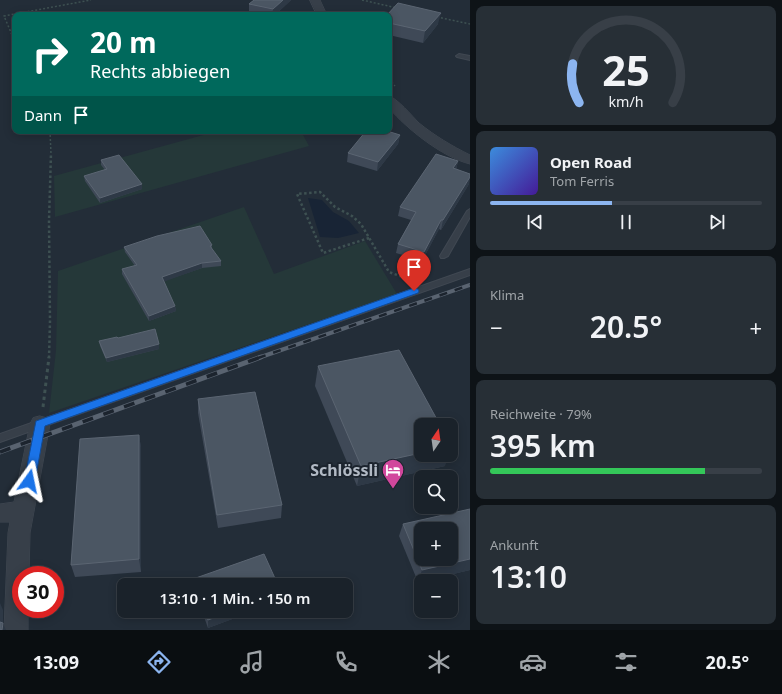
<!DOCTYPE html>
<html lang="de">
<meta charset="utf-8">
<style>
body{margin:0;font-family:"Noto Sans",sans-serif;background:#272f36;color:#f1f3f6;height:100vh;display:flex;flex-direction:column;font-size:15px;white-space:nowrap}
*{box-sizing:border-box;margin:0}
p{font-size:13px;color:#9fa4a8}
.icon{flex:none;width:22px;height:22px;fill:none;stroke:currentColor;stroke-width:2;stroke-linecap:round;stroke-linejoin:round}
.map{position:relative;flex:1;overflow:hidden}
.details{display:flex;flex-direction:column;gap:6px;padding:6px;background:#0e1317;width:312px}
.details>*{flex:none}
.hud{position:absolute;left:12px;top:12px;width:380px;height:122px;border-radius:8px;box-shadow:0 2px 10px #0003,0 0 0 1px #383f47;background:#00695c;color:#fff;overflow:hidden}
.needle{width:26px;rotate:13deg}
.controls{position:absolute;left:414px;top:418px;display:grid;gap:8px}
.controls a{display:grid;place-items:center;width:44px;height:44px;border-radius:8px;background:#1a222a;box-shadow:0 2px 10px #0003,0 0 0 1px #383f47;font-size:20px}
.speed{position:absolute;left:12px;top:566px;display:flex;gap:8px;font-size:20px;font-weight:700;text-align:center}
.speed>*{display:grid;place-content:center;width:52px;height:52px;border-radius:50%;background:#1a222a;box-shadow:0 2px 10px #0003,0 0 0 1px #383f47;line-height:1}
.speed .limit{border:6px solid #d22;background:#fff;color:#111}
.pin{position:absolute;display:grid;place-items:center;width:34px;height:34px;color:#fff;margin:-41px -17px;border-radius:50% 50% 50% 0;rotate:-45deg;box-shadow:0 0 4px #0007}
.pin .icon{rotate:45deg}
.me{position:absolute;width:44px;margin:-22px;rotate:12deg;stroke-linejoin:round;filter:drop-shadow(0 0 3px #0008)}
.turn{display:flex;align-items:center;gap:14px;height:84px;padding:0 12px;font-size:18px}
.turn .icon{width:52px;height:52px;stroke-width:2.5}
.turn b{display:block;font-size:28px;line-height:34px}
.then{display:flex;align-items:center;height:38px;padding:0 12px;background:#0003;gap:8px;font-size:15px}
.big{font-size:30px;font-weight:600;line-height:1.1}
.details .tile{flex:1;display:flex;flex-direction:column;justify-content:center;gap:6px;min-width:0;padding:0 14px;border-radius:8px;background:#272f36}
.details .dial{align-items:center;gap:0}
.dial svg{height:104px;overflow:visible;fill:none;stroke:#383f47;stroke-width:7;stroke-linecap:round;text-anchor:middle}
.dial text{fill:#f1f3f6;stroke:none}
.song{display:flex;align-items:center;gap:12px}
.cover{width:48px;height:48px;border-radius:6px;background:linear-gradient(135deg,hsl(210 70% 55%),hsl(260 70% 35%))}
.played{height:4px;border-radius:2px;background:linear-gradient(90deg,#8cb5f0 45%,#383f47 45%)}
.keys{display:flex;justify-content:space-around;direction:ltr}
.heat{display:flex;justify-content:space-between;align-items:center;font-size:22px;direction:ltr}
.charge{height:6px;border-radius:3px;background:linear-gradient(90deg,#34c759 79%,#383f47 0)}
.trip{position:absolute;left:117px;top:578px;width:236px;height:40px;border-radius:8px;background:#1a222a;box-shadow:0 2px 10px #0003,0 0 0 1px #383f47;font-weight:600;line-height:40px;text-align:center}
.menu{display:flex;height:64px;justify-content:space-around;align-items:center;background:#0a0e11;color:#9fa4a8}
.menu .icon{width:28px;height:28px}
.menu .on{color:#8cb5f0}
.menu b{font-size:18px;color:#f1f3f6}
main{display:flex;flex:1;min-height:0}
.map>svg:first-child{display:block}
</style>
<main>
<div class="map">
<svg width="470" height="630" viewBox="0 0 470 630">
<rect width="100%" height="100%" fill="#232d38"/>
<g fill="#253839">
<polygon points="218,131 301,131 309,146 55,217 54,176"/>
<polygon points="244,207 274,274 365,241 397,294 49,413 56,350 58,271"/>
</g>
<polygon fill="#182435" points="308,198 322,200 333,212 349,221 359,233 338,238 320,237"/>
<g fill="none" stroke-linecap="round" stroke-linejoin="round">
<g stroke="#404852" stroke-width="2">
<g id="service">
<polygon points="459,54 470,56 470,60 457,57 456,56"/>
<polygon points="470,209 470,217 448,256 444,258 441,258 440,256 467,211"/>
<polygon points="470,269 470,275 0,442 0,434"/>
</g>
</g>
<g stroke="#404852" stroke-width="1">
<g id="minor">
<polygon points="310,0 320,0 327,15 317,15"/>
<path d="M389,96C397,98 412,116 419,123C435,136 452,146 470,155V164C442,157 407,129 389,108Z"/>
<polygon points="40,416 47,418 50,424 30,533 29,575 21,575 21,609 28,609 28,630 4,630 8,533 10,522 0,522 0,504 14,502 30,424 33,418"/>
</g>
</g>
<g stroke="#3e5152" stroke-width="1.5" stroke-dasharray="2 2" stroke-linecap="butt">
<polyline points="362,0 397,8"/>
<polyline points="437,17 470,24"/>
<polyline points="15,42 4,16 91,0"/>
<polyline points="389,79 395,86"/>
<polyline points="50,131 51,154"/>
</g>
<g stroke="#3e5152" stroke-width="2.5" stroke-dasharray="2.5 2.5" stroke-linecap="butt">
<polyline points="369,238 323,253 297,194 320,192 335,207 352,216 361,224 389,272 408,279"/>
<polyline points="49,358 50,321 49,221 51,153"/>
</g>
<polyline stroke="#3e5152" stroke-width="3" stroke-dasharray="3.5 3.5" stroke-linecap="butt" points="43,407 49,357"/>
<use href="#service" fill="#373f49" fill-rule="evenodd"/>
<use href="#minor" fill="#373f49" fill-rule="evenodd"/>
<g stroke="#596370" stroke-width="4">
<polyline id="rail-far1" points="258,358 470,285"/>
</g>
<g stroke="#596370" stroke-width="5">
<polyline id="rail" points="0,452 261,357"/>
</g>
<use href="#rail-far1" stroke="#1c242e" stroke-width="2.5" stroke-dasharray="8" stroke-linecap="butt"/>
<use href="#rail" stroke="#1c242e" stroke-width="3.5" stroke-dasharray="11" stroke-linecap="butt"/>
</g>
<g fill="#3f4957">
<polygon points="254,0 291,0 290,1 275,15 260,15 249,12 249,4"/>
<polygon points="389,15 438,24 423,43 389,35"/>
<polygon points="400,135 398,144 377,171 347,162 348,153"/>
<polygon points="101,160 142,189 100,203 85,181 84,176 105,170 101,165"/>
<polygon points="458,161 456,170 469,184 441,230 439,229 422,261 396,253 398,244 411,220 398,216 400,207"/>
<polygon points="212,245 212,250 221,261 221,266 202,268 164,281 175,306 176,311 149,321 122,274 122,269 135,266 125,252 124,247"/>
<polygon points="118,338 159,349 107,362 100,346 99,341"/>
<polygon points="318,366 445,466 357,486 315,386"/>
<polygon points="198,399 282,505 281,518 218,528 198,413"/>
<polygon points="139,435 141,448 141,572 75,577 71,565"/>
<polygon points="403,524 470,570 424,581 421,581 421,582 418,582 399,536"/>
<polygon points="202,611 254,611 208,628"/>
</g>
<g fill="#2e3946">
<polygon points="283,0 291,0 290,1 275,15 272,15 273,9"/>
<polygon points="441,13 438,24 423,43 425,31"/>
<polygon points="400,135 398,144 377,171 378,162"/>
<polygon points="458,161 456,170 453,168"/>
<polygon points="470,177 469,184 441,230 443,220"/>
<polygon points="142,184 142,189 100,203 100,198"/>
<polygon points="441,220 439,229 422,261 424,252"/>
<polygon points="202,263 202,268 163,282 162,277"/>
<polygon points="175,306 176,311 149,321 149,316"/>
<polygon points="159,344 159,349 107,362 106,358"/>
<polygon points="139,435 141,448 141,572 139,559"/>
<polygon points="421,453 421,455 449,455 445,466 357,486 361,466"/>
<polygon points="470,559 470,570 424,581 421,581 421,582 418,582 422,570"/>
<polygon points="0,603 3,610 3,624 6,630 2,630 0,625"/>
<polygon points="232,611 254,611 208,628 208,620"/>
</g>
<g fill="#4b5663" stroke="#5b6572" fill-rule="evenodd">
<polygon points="254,0 283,0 273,9 249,4"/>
<polygon points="398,3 441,13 425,31 389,23 389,15 387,15"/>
<polygon points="366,131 387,131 400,135 378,162 348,153"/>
<polygon points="436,154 458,161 453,168 470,174 470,177 443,220 441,220 424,252 398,244 416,212 400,207"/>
<polygon points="119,155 142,184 100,198 84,176 107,169 101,160"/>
<polygon points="200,226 212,245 210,246 221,261 202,263 162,277 175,306 149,316 122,269 137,265 124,247 157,236"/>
<polygon points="155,329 159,344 106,358 99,341 117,337 118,338"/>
<polygon points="399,350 440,425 421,425 421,453 361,466 318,366"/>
<polygon points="255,392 282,505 217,515 198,399"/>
<polygon points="139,435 139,559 71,565 80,439"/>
<path d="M470,509V559L422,570L403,524ZM421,529H451V559H421Z"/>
<polygon points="264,554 278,585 195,585 193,579"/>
<polygon points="204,611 232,611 208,620"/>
<polygon points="0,622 3,623 2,630 0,630"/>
</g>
<polygon fill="#1a73e8" stroke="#114b97" points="414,288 418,289 419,291 418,293 45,426 35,481 33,484 29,486 25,484 24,481 36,421"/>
<defs>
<g id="hotel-pin" transform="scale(1.15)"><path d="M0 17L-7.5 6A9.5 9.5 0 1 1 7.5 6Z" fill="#d1479c" stroke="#1c242e"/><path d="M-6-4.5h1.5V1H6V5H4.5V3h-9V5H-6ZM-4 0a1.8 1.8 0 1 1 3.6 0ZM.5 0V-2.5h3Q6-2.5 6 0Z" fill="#fff"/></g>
</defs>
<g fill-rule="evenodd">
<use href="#hotel-pin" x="393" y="470"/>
</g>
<g text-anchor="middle" stroke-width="4" stroke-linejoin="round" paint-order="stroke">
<g font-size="16" font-weight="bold" fill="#b2bac5" stroke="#1c242e" text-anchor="end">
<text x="378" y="476">Schlössli</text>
</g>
</g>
</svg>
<div class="controls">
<a><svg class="needle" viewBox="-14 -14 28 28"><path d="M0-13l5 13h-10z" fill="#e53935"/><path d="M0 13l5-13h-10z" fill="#9fa4a8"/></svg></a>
<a><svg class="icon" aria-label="search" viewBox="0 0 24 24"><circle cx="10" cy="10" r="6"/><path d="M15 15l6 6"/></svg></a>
<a>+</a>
<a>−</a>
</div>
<div class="speed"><div class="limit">30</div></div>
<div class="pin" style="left:414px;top:291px;background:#d93025"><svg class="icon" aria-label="arrive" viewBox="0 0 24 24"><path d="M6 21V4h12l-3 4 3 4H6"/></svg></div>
<svg class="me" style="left:29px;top:481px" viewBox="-20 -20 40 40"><path d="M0-17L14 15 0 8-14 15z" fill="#1a73e8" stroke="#fff" stroke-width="4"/></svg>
<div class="trip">13:10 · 1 Min. · 150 m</div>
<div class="hud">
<div class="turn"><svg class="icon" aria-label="right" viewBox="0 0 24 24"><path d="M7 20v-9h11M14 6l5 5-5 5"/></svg><div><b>20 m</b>Rechts abbiegen</div></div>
<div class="then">Dann<svg class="icon" aria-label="arrive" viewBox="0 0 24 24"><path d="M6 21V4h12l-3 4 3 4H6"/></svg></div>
</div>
</div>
<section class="details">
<div class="tile dial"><svg viewBox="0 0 100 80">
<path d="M14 69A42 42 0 1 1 86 69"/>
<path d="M14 69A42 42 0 0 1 9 39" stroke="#8cb5f0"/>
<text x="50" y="56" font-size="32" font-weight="700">25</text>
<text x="50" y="72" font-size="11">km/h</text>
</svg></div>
<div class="tile">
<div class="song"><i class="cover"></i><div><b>Open Road</b><p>Tom Ferris</p></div></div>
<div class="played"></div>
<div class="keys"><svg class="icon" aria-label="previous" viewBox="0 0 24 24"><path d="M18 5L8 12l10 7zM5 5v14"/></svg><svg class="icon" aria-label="pause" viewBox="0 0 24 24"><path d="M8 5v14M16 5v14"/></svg><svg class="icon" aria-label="next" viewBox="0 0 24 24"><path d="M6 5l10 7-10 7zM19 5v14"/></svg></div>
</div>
<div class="tile"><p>Klima</p>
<div class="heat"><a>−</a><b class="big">20.5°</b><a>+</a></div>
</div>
<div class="tile"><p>Reichweite · 79%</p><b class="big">395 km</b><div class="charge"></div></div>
<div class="tile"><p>Ankunft</p><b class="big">13:10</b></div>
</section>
</main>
<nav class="menu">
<b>13:09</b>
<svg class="icon on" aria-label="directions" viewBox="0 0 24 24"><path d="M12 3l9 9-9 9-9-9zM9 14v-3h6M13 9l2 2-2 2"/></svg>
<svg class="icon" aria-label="music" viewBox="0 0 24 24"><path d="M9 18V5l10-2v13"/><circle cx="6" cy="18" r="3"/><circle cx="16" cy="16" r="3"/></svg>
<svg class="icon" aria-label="phone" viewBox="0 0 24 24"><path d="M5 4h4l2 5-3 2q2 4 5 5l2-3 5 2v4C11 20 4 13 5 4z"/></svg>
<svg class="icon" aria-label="climate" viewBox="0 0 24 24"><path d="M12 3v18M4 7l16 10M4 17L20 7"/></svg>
<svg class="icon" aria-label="car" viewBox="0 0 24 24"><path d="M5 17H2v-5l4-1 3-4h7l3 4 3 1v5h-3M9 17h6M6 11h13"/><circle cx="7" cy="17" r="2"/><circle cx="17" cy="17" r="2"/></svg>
<svg class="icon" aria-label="filters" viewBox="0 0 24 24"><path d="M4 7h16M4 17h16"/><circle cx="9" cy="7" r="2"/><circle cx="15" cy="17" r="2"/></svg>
<b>20.5°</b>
</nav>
